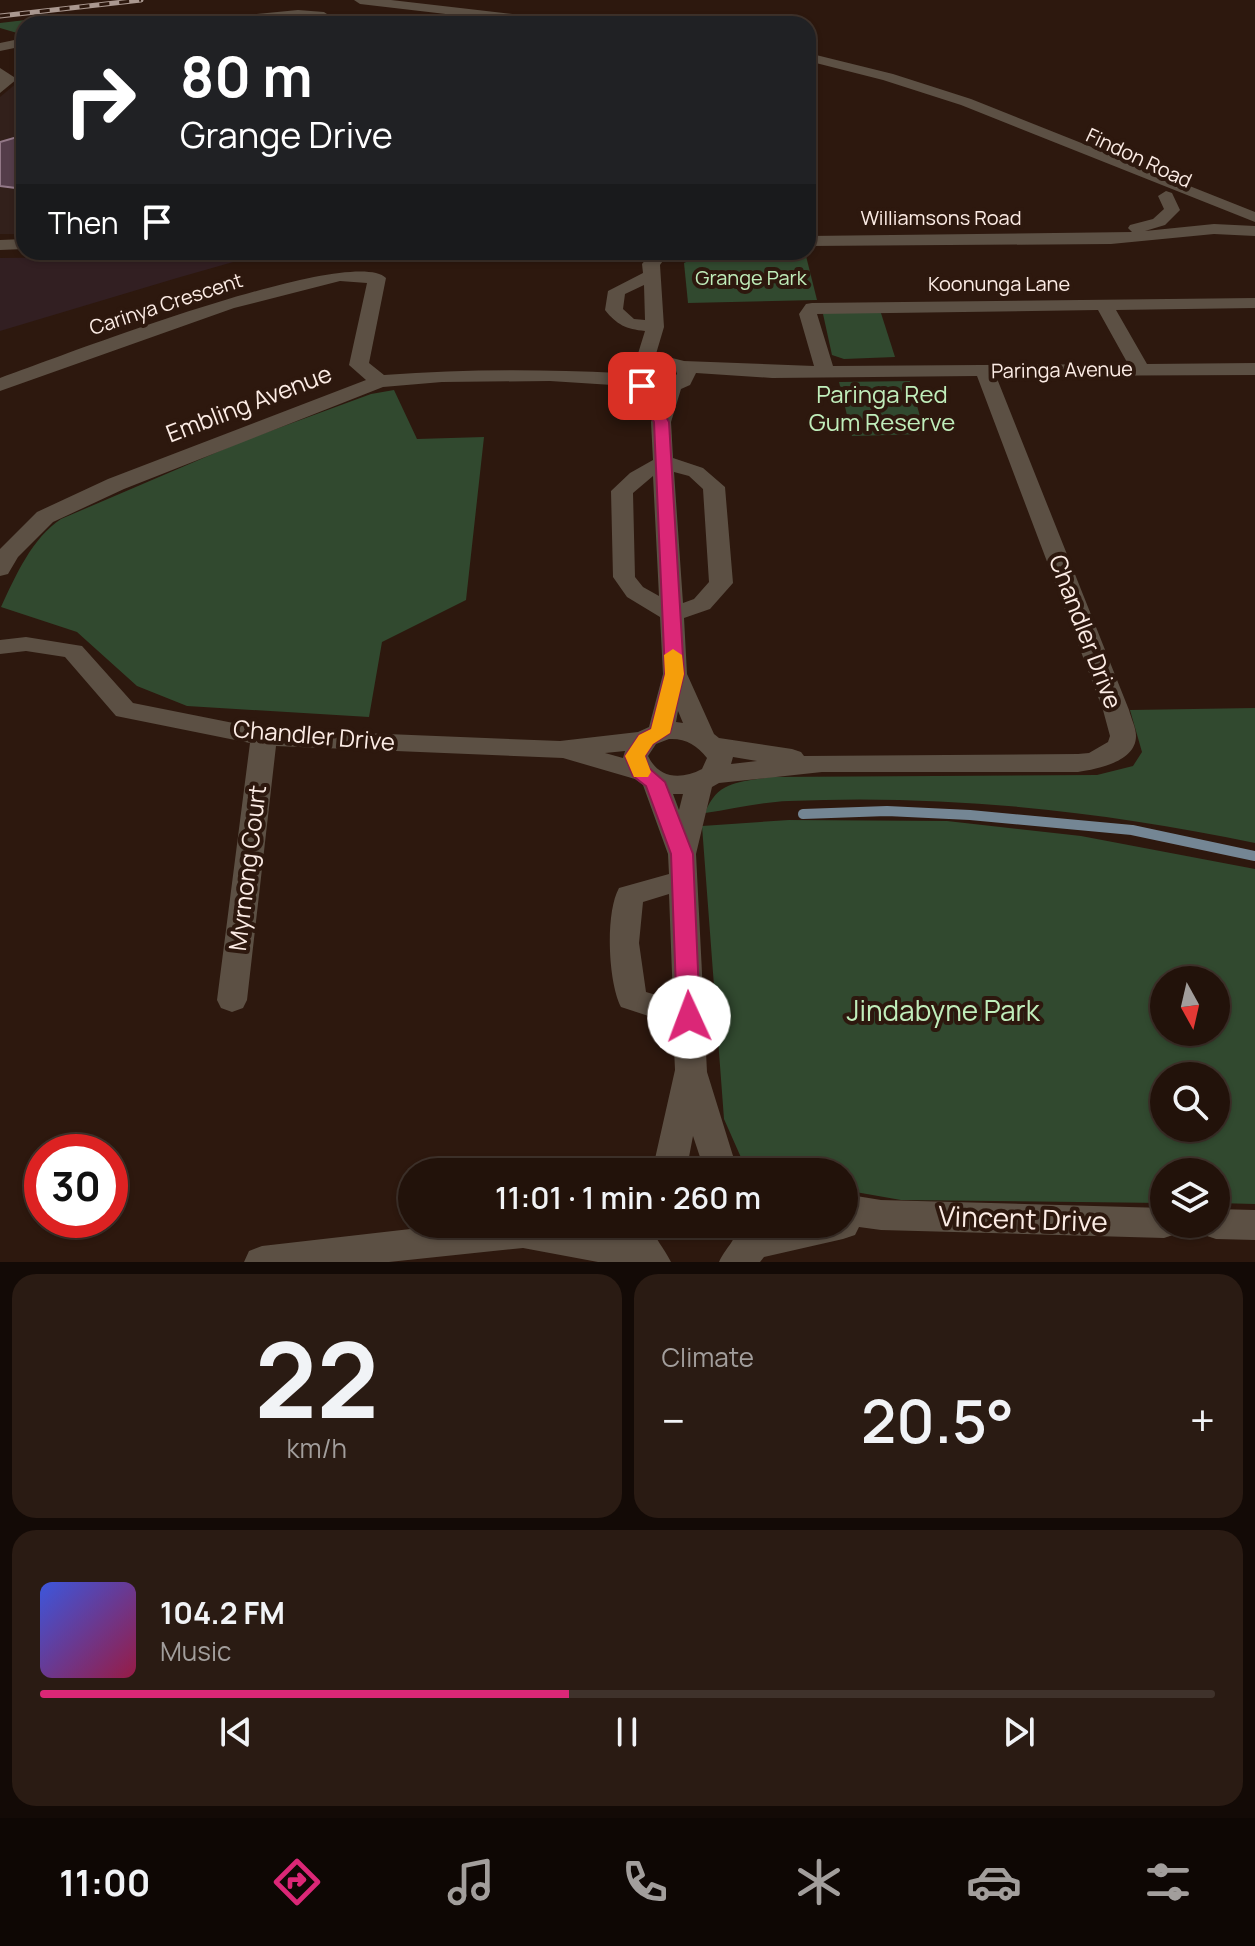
<!DOCTYPE html>
<meta charset="utf-8">
<style>
body{margin:0;font-family:Manrope,sans-serif;background:#2a1b13;color:#f1f3f6;height:100vh;display:flex;flex-direction:column;font-size:30px;white-space:nowrap}
*{box-sizing:border-box;margin:0}
p{font-size:26px;color:#a29e9c}
.icon{flex:none;width:44px;height:44px;fill:none;stroke:currentColor;stroke-width:2;stroke-linecap:round;stroke-linejoin:round}
.map{position:relative;height:1262px;overflow:hidden}
.side{display:flex;flex-direction:column;gap:12px;padding:12px;background:#130a06;flex:1}
.side>*{flex:none}
.banner{position:absolute;left:16px;top:16px;width:800px;height:244px;border-radius:24px;box-shadow:0 2px 6px #0004,0 0 0 2px #3f322b;background:#202124;color:#fff;overflow:hidden}
.needle{width:52px;rotate:172deg}
.controls{position:absolute;left:1150px;top:966px;display:grid;gap:16px}
.controls a{display:grid;place-items:center;width:80px;height:80px;border-radius:50%;background:#22120a;box-shadow:0 2px 6px #0004,0 0 0 2px #3f322b;font-size:40px}
.speed{position:absolute;left:24px;top:1134px;display:flex;gap:16px;font-size:40px;font-weight:700;text-align:center}
.speed>*{display:grid;place-content:center;width:104px;height:104px;border-radius:50%;background:#22120a;box-shadow:0 2px 6px #0004,0 0 0 2px #3f322b;line-height:1}
.speed .limit{border:12px solid #d22;background:#fff;color:#111}
.pin{position:absolute;display:grid;place-items:center;width:68px;height:68px;color:#fff;margin:-34px;border-radius:16px;box-shadow:0 4px 12px #0006}
.me{position:absolute;width:88px;margin:-44px;rotate:358deg;stroke-linejoin:round;filter:drop-shadow(0 0 6px #0008)}
.turn{display:flex;align-items:center;gap:28px;height:168px;padding:0 32px;font-size:36px}
.turn .icon{width:104px;height:104px;stroke-width:2.5}
.turn b{display:block;font-size:56px;line-height:68px}
.then{display:flex;align-items:center;height:76px;padding:0 32px;background:#0003;gap:16px;font-size:30px}
.big{font-size:60px;font-weight:600;line-height:1.1}
.side .widget{flex:1;display:flex;flex-direction:column;justify-content:center;gap:12px;min-width:0;padding:0 28px;border-radius:24px;background:#2a1b13}
.side .dial{align-items:center;gap:0}
.dial b{font-size:104px;line-height:1}
.song{display:flex;align-items:center;gap:24px}
.cover{width:96px;height:96px;border-radius:12px;background:linear-gradient(135deg,hsl(230 70% 55%),hsl(340 70% 35%))}
.played{height:8px;border-radius:4px;background:linear-gradient(90deg,#db2777 45%,#3f322b 45%)}
.keys{display:flex;justify-content:space-around;direction:ltr}
.heat{display:flex;justify-content:space-between;align-items:center;font-size:44px;direction:ltr}
.side .tiles{flex:1;display:grid;gap:12px;grid-template-columns:1fr 1fr}
.widget:last-child{grid-column:span 2}
.trip{position:absolute;left:398px;top:1158px;width:460px;height:80px;border-radius:40px;background:#22120a;box-shadow:0 2px 6px #0004,0 0 0 2px #3f322b;font-weight:600;line-height:80px;text-align:center}
.dock{display:flex;height:128px;justify-content:space-around;align-items:center;background:#0e0704;color:#a29e9c}
.dock .icon{width:56px;height:56px}
.dock .selected{color:#db2777}
.dock b{font-size:36px;color:#f1f3f6}
.map>svg:first-child{display:block}
</style>
<div class="map">
<svg width="1255" height="1262" viewBox="0 0 1255 1262">
<rect width="100%" height="100%" fill="#2d180e"/>
<polygon fill="#32201b" points="24,77 24,234 0,234 0,97"/>
<polygon fill="#321f22" points="258,255 177,278 0,331 0,258"/>
<g fill="#31492f" fill-rule="evenodd">
<polygon points="68,15 70,24 24,24 24,35 0,28 0,23"/>
<polygon points="805,252 817,300 688,303 684,263 705,253"/>
<polygon points="830,310 880,310 895,357 844,359 832,355 823,314"/>
<polygon points="910,381 925,434 852,436 839,382"/>
<path d="M394,390L417,439L484,437L466,600L382,642L369,717L187,706L137,686L77,632L1,607C16,575 32,538 61,519L243,441L371,394Z"/>
<path d="M1255,708V843C1102,811 946,794 789,801C761,802 733,809 705,813C718,780 739,783 770,777L1097,775L1133,766L1142,752L1130,710Z"/>
<path d="M789,820L947,821L1081,836L1255,869V1204L1216,1203V1172H1164V1203L901,1200L844,1190V1172H757L743,1162L724,1119L702,826ZM1164,980H1216V1032H1164ZM1164,1076H1216V1128H1164Z"/>
</g>
<g fill="none" stroke-linecap="round" stroke-linejoin="round">
<polyline stroke="#748694" stroke-width="8" points="865,812 904,812"/>
<polyline stroke="#748694" stroke-width="10" points="803,814 887,811 970,815 1132,830 1255,856"/>
</g>
<polygon fill="#543d4a" stroke="#927887" stroke-width="2" points="24,135 24,189 0,186 0,142"/>
<g fill="none" stroke-linecap="round" stroke-linejoin="round">
<g fill="#5c5044" fill-rule="evenodd">
<polygon points="354,0 391,0 564,20 570,24 532,24 360,4"/>
<path d="M298,10L324,12L330,16C323,21 204,24 186,24L192,20Z"/>
<polygon points="24,38 24,46 0,51 0,43"/>
<polygon points="808,53 893,74 971,99 1255,212 1255,222 961,105 883,80 808,61"/>
<polygon points="0,68 17,79 0,93"/>
<polygon points="1166,191 1172,193 1180,210 1165,225 1145,231 1214,224 1255,226 1255,236 1214,234 1111,244 808,246 808,236 1132,232 1128,228 1130,225 1153,219 1164,209 1158,196"/>
<polygon points="24,239 24,249 0,250 0,240"/>
<path d="M652,252H669L660,265L664,327L656,354L684,361L814,366L799,314L806,304L812,303L1255,298V308L1116,310L1147,364L1255,363V375L996,376L1129,710C1131,718 1136,728 1136,736C1136,762 1097,769 1078,772H822L719,783L712,787L696,854L707,1072L738,1172H652L675,1070L673,1024L621,1007C608,982 605,913 619,888L669,874L668,854L643,785L635,779L563,758L276,746L247,1000L243,1008L232,1012L221,1008L217,1000L250,743L116,716L65,657L26,651L0,654V640L26,637L82,646L133,703L264,729L560,741L638,732L649,727L663,674L660,617L627,597L613,577L611,491L630,473L653,460L651,422L660,393H646L628,386L550,381L442,382L383,387L124,489L53,522L18,557L8,574L0,576V549L37,512L108,479L366,380L349,365L367,283L340,281L234,308L0,391V378C54,359 351,243 386,278L369,363L384,375C463,369 540,369 619,373L625,363L636,360L645,331C626,329 617,325 605,310L608,291L643,273L642,264ZM644,285L645,320L634,319L623,309L625,294ZM1098,310L1128,364L833,366L817,314ZM657,366L676,371L677,374C666,385 649,384 638,374ZM696,373L772,378L977,376L1103,710L1110,736L1108,742L1089,753L1078,754L804,756L801,752L792,749L719,738L714,734L687,674L684,618L710,609L733,583L725,487L703,468L673,458L671,422L681,389L690,385ZM674,472L689,476L703,489L709,582L694,599L683,603ZM653,476L659,596L643,587L635,577L633,493ZM678,711L683,723L676,722ZM669,739C685,738 697,745 707,758L702,769C681,780 659,779 648,756L656,744ZM625,751L623,758L605,753ZM733,757L757,761L731,764ZM673,794H683L679,810ZM669,894L673,1000L646,992L639,943L643,902ZM693,1136L700,1157H689Z"/>
<path d="M844,1194L881,1200L1164,1208V1224H1181L1176,1234L1164,1238L881,1230L859,1227L855,1235L843,1239L764,1257L760,1262H719C726,1247 737,1240 738,1224H844Z"/>
<polygon points="1216,1209 1255,1210 1255,1240 1216,1239 1204,1235 1198,1224 1216,1224"/>
<path d="M454,1224H567L618,1234L614,1224H650C655,1239 664,1248 671,1262H598L523,1248L389,1262H244L249,1251L262,1246Z"/>
</g>
<g stroke="#aa9890" stroke-width="5">
<polyline id="rail" points="0,16 141,0"/>
</g>
<use href="#rail" stroke="#2d180e" stroke-width="3" stroke-dasharray="10" stroke-linecap="butt"/>
</g>
<polygon fill="#db2777" stroke="#8e194d" stroke-width="2" points="642,381 649,386 669,422 684,674 670,733 653,744 645,756 649,768 665,782 693,854 700,1017 697,1024 689,1027 680,1024 677,1017 671,854 646,786 633,776 625,756 639,735 651,729 665,674 654,422 634,386"/>
<polygon fill="#f59e0b" points="673,649 682,655 684,674 670,733 653,744 645,756 651,772 648,777 634,777 625,756 639,735 651,729 665,674 664,655"/>
<g text-anchor="middle" stroke-width="8" stroke-linejoin="round" paint-order="stroke">
<g font-size="20" fill="#fcece5" stroke="#2d180e">
<text transform="translate(1139 158) rotate(25)" y="7">Findon Road</text>
<text x="941" y="225">Williamsons Road</text>
<text x="999" y="291">Koonunga Lane</text>
<text transform="translate(166 304) rotate(-18)" y="7">Carinya Crescent</text>
<text transform="translate(1062 370) rotate(-1)" y="7">Paringa Avenue</text>
</g>
<g font-size="20" fill="#c0eebb" stroke="#2d180e">
<text x="751" y="285">Grange Park</text>
</g>
<g font-size="24" fill="#c0eebb" stroke="#2d180e">
<text x="882" y="403">Paringa Red<tspan x="882" dy="28">Gum Reserve</tspan></text>
</g>
<g font-size="24" fill="#fcece5" stroke="#2d180e">
<text transform="translate(249 404) rotate(-21)" y="8">Embling Avenue</text>
<text transform="translate(1085 632) rotate(69)" y="8">Chandler Drive</text>
<text transform="translate(314 736) rotate(5)" y="8">Chandler Drive</text>
<text transform="translate(248 868) rotate(-83)" y="8">Myrnong Court</text>
</g>
<g font-size="28" fill="#c0eebb" stroke="#2d180e">
<text x="943" y="1021">Jindabyne Park</text>
</g>
<g font-size="28" fill="#fcece5" stroke="#2d180e">
<text transform="translate(1023 1219) rotate(2)" y="10">Vincent Drive</text>
</g>
</g>
</svg>
<div class="controls">
<a><svg class="needle" viewBox="-14 -14 28 28"><path d="M0-13l5 13h-10z" fill="#e53935"/><path d="M0 13l5-13h-10z" fill="#a29e9c"/></svg></a>
<a><svg class="icon" aria-label="search" viewBox="0 0 24 24"><circle cx="10" cy="10" r="6"/><path d="M15 15l6 6"/></svg></a>
<a><svg class="icon" aria-label="layers" viewBox="0 0 24 24"><path d="M12 4l9 5-9 5-9-5zM3 14l9 5 9-5"/></svg></a>
</div>
<div class="speed"><div class="limit">30</div></div>
<div class="pin" style="left:642px;top:386px;background:#d93025"><svg class="icon" aria-label="arrive" viewBox="0 0 24 24"><path d="M6 21V4h12l-3 4 3 4H6"/></svg></div>
<svg class="me" style="left:689px;top:1017px" viewBox="-20 -20 40 40"><circle r="19" fill="#fff"/><path d="M0-13L10 11 0 6-10 11z" fill="#db2777"/></svg>
<div class="trip">11:01 · 1 min · 260 m</div>
<div class="banner">
<div class="turn"><svg class="icon" aria-label="right" viewBox="0 0 24 24"><path d="M7 20v-9h11M14 6l5 5-5 5"/></svg><div><b>80 m</b>Grange Drive</div></div>
<div class="then">Then<svg class="icon" aria-label="arrive" viewBox="0 0 24 24"><path d="M6 21V4h12l-3 4 3 4H6"/></svg></div>
</div>
</div>
<section class="side">
<div class="tiles">
<div class="widget dial"><b>22</b><p>km/h</p></div>
<div class="widget"><p>Climate</p>
<div class="heat"><a>−</a><b class="big">20.5°</b><a>+</a></div>
</div>
<div class="widget">
<div class="song"><i class="cover"></i><div><b>104.2 FM</b><p>Music</p></div></div>
<div class="played"></div>
<div class="keys"><svg class="icon" aria-label="previous" viewBox="0 0 24 24"><path d="M18 5L8 12l10 7zM5 5v14"/></svg><svg class="icon" aria-label="pause" viewBox="0 0 24 24"><path d="M8 5v14M16 5v14"/></svg><svg class="icon" aria-label="next" viewBox="0 0 24 24"><path d="M6 5l10 7-10 7zM19 5v14"/></svg></div>
</div>
</div>
</section>
<nav class="dock">
<b>11:00</b>
<svg class="icon selected" aria-label="directions" viewBox="0 0 24 24"><path d="M12 3l9 9-9 9-9-9zM9 14v-3h6M13 9l2 2-2 2"/></svg>
<svg class="icon" aria-label="music" viewBox="0 0 24 24"><path d="M9 18V5l10-2v13"/><circle cx="6" cy="18" r="3"/><circle cx="16" cy="16" r="3"/></svg>
<svg class="icon" aria-label="phone" viewBox="0 0 24 24"><path d="M5 4h4l2 5-3 2q2 4 5 5l2-3 5 2v4C11 20 4 13 5 4z"/></svg>
<svg class="icon" aria-label="climate" viewBox="0 0 24 24"><path d="M12 3v18M4 7l16 10M4 17L20 7"/></svg>
<svg class="icon" aria-label="car" viewBox="0 0 24 24"><path d="M5 17H2v-5l4-1 3-4h7l3 4 3 1v5h-3M9 17h6M6 11h13"/><circle cx="7" cy="17" r="2"/><circle cx="17" cy="17" r="2"/></svg>
<svg class="icon" aria-label="filters" viewBox="0 0 24 24"><path d="M4 7h16M4 17h16"/><circle cx="9" cy="7" r="2"/><circle cx="15" cy="17" r="2"/></svg>
</nav>
